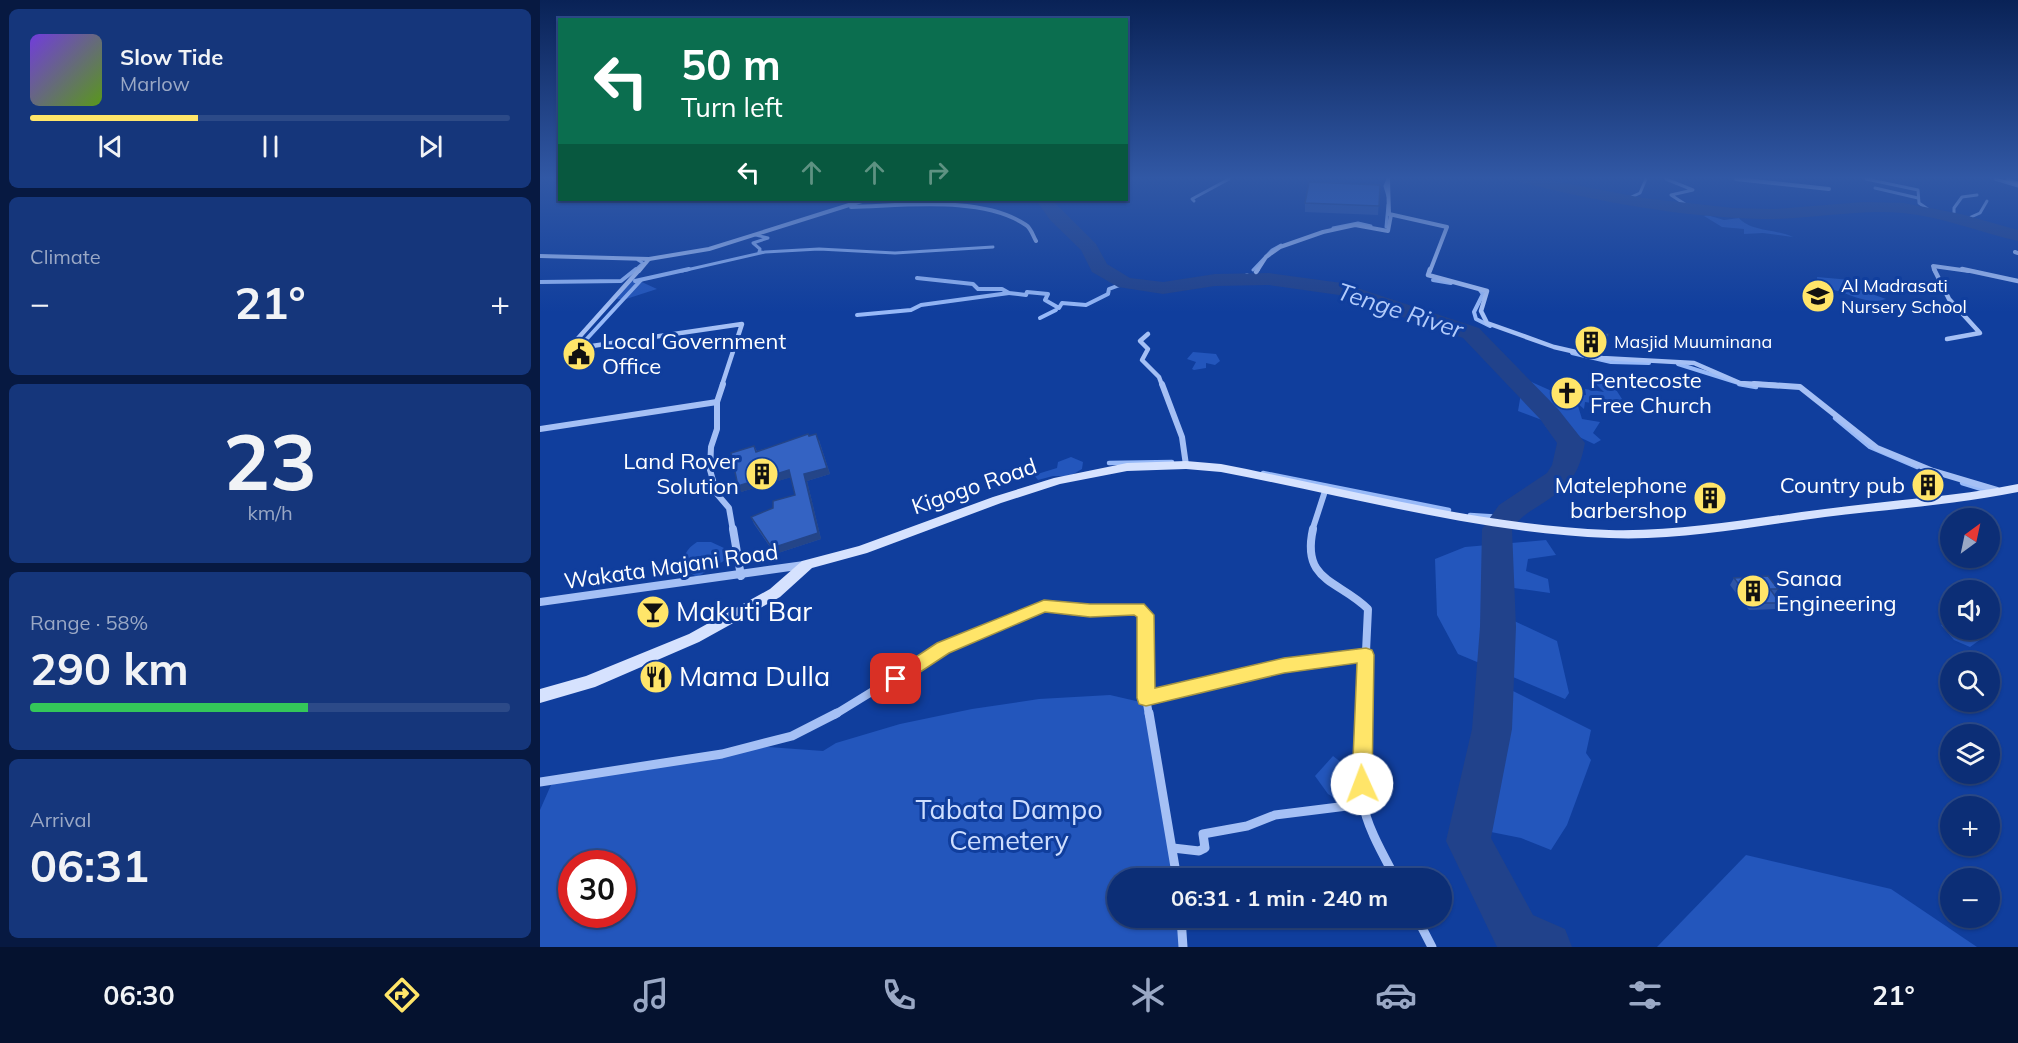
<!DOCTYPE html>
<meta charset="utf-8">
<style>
body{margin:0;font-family:Mulish,sans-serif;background:#15367b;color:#f1f3f6;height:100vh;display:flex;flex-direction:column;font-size:22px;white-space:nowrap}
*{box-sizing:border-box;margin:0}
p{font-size:20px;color:#9aa8c5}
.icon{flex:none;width:33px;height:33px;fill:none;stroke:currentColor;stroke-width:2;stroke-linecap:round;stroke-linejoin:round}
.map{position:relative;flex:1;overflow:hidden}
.panel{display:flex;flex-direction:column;gap:9px;padding:9px;background:#071941;width:540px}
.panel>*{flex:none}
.guide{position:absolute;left:18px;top:18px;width:570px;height:183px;border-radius:0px;box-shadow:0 2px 4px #0004,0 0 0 2px #2c4a88;background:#0b6e4f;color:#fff;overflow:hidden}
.needle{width:39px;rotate:33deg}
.tools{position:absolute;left:1400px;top:508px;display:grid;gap:12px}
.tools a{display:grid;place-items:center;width:60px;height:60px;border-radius:50%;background:#0c2e76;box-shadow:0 2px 4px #0004,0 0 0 2px #2c4a88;font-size:30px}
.speed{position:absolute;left:18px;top:850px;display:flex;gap:12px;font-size:30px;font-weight:700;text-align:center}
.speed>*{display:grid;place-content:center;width:78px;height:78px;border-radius:50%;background:#0c2e76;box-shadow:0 2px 4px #0004,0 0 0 2px #2c4a88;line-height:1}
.speed .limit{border:9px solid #d22;background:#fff;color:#111}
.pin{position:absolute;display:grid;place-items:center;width:51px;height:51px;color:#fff;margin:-26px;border-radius:12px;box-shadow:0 3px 9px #0006}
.me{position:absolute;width:66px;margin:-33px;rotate:358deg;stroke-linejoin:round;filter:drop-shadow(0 0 4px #0008)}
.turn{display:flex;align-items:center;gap:21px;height:126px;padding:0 24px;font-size:27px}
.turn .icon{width:78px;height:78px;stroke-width:2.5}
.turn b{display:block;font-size:42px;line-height:51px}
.lanes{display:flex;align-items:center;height:57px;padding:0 24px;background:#0003;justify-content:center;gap:30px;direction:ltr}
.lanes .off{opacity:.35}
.big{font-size:45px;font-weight:700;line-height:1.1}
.panel .tile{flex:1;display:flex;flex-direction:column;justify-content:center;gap:9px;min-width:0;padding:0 21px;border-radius:9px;background:#15367b}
.panel .dial{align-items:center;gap:0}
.dial b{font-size:78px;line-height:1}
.song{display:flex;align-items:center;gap:18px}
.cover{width:72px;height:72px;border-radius:9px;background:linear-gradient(135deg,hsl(260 70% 55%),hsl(90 70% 35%))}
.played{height:6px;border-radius:3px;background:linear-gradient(90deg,#ffe569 35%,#2c4a88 35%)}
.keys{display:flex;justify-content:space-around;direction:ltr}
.heat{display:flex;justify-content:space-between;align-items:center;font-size:33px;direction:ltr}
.charge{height:9px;border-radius:4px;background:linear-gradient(90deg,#34c759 58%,#2c4a88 0)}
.trip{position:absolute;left:567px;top:868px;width:345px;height:60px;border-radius:30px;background:#0c2e76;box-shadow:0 2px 4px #0004,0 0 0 2px #2c4a88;font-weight:700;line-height:60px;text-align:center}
.dock{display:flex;height:96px;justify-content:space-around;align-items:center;background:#05122f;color:#9aa8c5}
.dock .icon{width:42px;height:42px}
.dock .active{color:#ffe569}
.dock b{font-size:27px;color:#f1f3f6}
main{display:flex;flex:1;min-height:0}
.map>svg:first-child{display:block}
</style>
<main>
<section class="panel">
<div class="tile">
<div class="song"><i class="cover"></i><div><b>Slow Tide</b><p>Marlow</p></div></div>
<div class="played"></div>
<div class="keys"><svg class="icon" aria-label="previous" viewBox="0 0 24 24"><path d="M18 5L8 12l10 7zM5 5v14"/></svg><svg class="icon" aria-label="pause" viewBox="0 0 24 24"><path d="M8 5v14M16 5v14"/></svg><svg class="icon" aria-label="next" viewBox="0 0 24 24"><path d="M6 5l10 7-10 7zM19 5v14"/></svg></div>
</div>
<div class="tile"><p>Climate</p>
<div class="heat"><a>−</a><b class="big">21°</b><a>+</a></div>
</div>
<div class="tile dial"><b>23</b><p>km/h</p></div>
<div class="tile"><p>Range · 58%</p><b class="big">290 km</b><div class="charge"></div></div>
<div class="tile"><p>Arrival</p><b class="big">06:31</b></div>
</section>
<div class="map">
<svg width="1478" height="947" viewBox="0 0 1478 947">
<rect width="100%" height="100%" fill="#103e9d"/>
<g fill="#2356bc" fill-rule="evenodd">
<path d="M1167,215L1184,220L1199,218C1211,232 1237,229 1253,237L1223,233L1204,234V229L1182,227L1164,216Z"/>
<path d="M1277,277L1311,280L1319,285L1312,287L1346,299C1328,305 1313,295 1294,290V297L1264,289L1278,286Z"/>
<polygon points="93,278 117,289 86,299 77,299 89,279"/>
<polygon points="653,352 676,354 680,361 675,365 666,363 666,368 654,370 652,369 656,362 647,359"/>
<polygon points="1066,374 1082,399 1064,405 1045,402 1044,409 1036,402 1038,396 1046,395 1045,389 1064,392 1053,381"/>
<polygon points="987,380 1023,396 1015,401 1038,406 1042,419 1060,422 1053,433 1061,440 1054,444 1037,436 1029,437 1019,433 1006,427 1002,420 978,411 981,393 975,384"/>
<polygon points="531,457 543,462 542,469 530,476 513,476 498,480 494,475 517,468 518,462"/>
<polygon points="1006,540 1016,555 988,559 986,571 1008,579 1010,593 967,587 972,620 1017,641 1029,693 1025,699 918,654 897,615 895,559 925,547"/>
<path d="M157,542H171L184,548L187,559L157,577L143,569C143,556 146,549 157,542Z"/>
<polygon points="1404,609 1410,611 1410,630 1434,630 1441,639 1430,647 1414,640 1401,625 1408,622"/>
<polygon points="961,685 1051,730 1046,753 1051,760 1027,825 1011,850 981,838 951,832 923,810 927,763 940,718"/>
<path d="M570,695L609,704L637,879H578V918H642L646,947H0V810L11,785L32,778L171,752L228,747L283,751L296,743L360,724L432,709L499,699ZM32,864H82V915H32Z"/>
<polygon points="793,756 811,770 817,786 798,800 788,794 775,776"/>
<polygon points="1206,855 1351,889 1437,947 1117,947"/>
</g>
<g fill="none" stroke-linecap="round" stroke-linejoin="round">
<g stroke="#97b9f8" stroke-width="3">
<polyline points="848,179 845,186 848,196"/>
<polyline points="1126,179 1153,190 1131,195 1151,208"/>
<polyline points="1326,179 1378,190 1379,203 1392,212"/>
<polyline points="1455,179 1478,186"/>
<polyline points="1467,179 1478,183"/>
<polyline points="1335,188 1378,198"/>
<polyline points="1085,200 1100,193 1106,179"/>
<polyline points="654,201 652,199 689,179"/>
<polyline points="1414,215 1414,208 1422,197 1437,195"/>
<polyline points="1432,220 1431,217 1440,213 1447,201"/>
<polyline points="846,227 848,205"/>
<polyline points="793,228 818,223 831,226"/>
<polyline points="216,235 228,238 213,243 220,249 219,252 222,252"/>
<polyline points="713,270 732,250 741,245"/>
<polyline points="94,271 103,263 98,260"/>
<polyline points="142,271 225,252 279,249 355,253 453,247"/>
</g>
<g stroke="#97b9f8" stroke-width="4">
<polyline points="377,278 433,284 438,289 462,289 469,293 486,295 487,292 508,294 505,300 519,308 522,303 546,305 568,294 569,289 585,283"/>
<polyline points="703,279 707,275"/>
<polyline points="893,280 911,283"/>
<polyline points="95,281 149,269"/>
<polyline points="0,282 81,281 96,269"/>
<polyline points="940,290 943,294 934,312 936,319 950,326"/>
<polyline points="317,315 371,310 381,305 469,293"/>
<polyline points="500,318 516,310"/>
<polyline points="45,347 43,343 101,280"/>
<polyline points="1032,353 1071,362 1109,363"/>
<polyline points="1138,364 1205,385"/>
</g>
<g stroke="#97b9f8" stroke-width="4.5">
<polyline points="1199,384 1216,387"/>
<polyline points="1295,418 1330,447 1377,467"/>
<polyline points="569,463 632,462"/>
<polyline points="723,473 909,510"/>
<polyline points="1422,483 1445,490"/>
<polyline points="930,515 962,517"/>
</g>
<g fill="#21428b" fill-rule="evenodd">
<path d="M977,179H1005L1103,198L1193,208L1235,209L1323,202L1364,203L1421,214L1478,230V241C1439,232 1403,217 1363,213C1316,209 1270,220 1222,219C1140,217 1059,202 980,182Z"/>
<path d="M496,200H512L556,244L567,264L590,278L623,282L675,274L729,273L802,283L939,328L1018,409L1045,443C1038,479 1027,488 997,507C987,513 978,519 972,529L976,627L972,729L951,838L993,915L1025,929L1032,947H957L906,841L932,729L940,627L942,529L959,505L1007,473L1012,465L1017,443L1000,419L923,338L799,295L729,285L675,286L623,294L578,287L552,272L541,250L510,220Z"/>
</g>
<g stroke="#a5c0f5" stroke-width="4">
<polyline points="848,179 849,214 907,227 890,271"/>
<polyline points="1196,179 1289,189"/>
<path d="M311,207C362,206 442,195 486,225C491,228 493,236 496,241"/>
<polyline points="1475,252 1478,253"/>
<polyline points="0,256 109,259 169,249 325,200"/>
<polyline points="99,271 109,259"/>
<polyline points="717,271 726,257 740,247 783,232 815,225 848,231 851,215"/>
<polyline points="1395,271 1393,266 1429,271"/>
</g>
<g stroke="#a5c0f5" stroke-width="4.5">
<polyline points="100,269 32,345 45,347 202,324 182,385"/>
<polyline points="890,269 888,275 947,291 941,311 947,323 1014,347 1062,358 1154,363 1200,383 1236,385"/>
<polyline points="1394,269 1409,299 1440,333 1407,339"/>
<polyline points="1422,269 1478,281"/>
<polyline points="716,272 718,269"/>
<polyline points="608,334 600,341 608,349 602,360 619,377 622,385"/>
</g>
<g stroke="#a5c0f5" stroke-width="6">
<polyline points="183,384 177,402 177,429 171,447 170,470 177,494 189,508 193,531"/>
<polyline points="622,384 642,437 646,465"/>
<polyline points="1214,384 1260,387 1337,448 1393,471 1457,490"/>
<polyline points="0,429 177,402"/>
<polyline points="772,531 786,488"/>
</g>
<g stroke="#a5c0f5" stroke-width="8">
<polyline points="193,529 201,576"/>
<path d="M773,529C761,582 799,580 828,609L823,715"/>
<polyline points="0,602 264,565"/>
<polyline points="606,698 744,665 826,655"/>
<polyline points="294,715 403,648 504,606 550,610 598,609 606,615 606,698 609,715"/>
</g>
<g stroke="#a5c0f5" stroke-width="9">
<polyline points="609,713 637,879"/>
<path d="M823,713C822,743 819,773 823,802C826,826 845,858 856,879"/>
<polyline points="0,782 182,754 252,736 297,713"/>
<polyline points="633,848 659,851 665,848 663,834 707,826 735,815 823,804"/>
<polyline points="641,918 643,947"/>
<polyline points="877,918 892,947"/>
</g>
<g fill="#d6e2fe" fill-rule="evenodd">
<polygon points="1458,179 1478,182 1478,186 1459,180"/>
<path d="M646,461L681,464C809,489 938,525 1069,530C1142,532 1213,518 1285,509C1350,500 1414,497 1478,484V492C1414,505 1350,509 1285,517C1213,526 1142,541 1069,538C938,533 809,496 681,472L646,469L587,471L520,484L461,503L327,553L272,568L240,597L159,642L55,687L0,703V689L46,676L149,634L230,589L262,561L319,546L453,497L514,478L587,463Z"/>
</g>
</g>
<g fill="#2d55a8">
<polygon points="840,185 838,215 765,212 765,203"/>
<polygon points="1068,340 1062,352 1041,348 1043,342"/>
<polygon points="269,436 279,440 290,474 267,481 281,539 235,554 214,524 211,517 233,508 255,495 251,477 201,492 214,446 217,451"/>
<polygon points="1194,578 1238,589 1234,595 1240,603 1237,609 1209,610 1190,585"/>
</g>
<g fill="#244588">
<polygon points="276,434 290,474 267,481 281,539 235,554 232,548 264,474"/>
<polygon points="249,470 252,477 201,492 198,486"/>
</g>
<g fill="#3463c3" stroke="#244588" stroke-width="1.5">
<polygon points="769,182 840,185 839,206 765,203"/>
<polygon points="1050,330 1069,334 1063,347 1043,342"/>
<polygon points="268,434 269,436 276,434 287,468 264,474 278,533 232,548 211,517 233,508 233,501 255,495 249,470 198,486 191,453 214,446 216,452"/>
<polygon points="1228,576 1238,589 1230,589 1240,603 1213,603 1194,578"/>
</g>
<linearGradient id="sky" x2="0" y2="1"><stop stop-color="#092256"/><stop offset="0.57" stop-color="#3158a5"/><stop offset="1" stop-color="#3158a5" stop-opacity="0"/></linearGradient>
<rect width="1478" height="312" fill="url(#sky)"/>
<polygon fill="#ffe569" stroke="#a69544" stroke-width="1.5" points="504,600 550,604 604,604 614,615 615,688 744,658 826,648 832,650 834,655 832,784 829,790 822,793 815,790 812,784 817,663 744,673 606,706 599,704 597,698 597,617 594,615 550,617 505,612 409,653 362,684 356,686 350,684 347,679 350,674 397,643"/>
<defs>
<g id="school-disc" transform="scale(1.725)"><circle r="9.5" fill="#ffe569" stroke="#103e9d"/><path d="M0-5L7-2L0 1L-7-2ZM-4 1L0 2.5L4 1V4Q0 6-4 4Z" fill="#111"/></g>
<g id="building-disc" transform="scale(1.725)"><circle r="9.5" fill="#ffe569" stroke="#103e9d"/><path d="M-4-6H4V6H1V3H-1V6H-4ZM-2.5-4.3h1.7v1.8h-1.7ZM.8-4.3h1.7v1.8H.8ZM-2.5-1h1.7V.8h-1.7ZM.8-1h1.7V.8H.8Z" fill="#111"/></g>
<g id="civic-disc" transform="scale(1.725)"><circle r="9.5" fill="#ffe569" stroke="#103e9d"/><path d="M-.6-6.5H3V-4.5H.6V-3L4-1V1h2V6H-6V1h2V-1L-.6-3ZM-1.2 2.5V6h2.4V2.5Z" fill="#111"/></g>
<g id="church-disc" transform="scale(1.725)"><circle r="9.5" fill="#ffe569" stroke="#103e9d"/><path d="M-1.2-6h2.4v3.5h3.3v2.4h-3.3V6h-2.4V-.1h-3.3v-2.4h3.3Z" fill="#111"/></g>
<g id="bar-disc" transform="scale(1.725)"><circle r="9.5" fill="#ffe569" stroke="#103e9d"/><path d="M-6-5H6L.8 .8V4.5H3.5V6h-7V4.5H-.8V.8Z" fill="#111"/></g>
<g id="restaurant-disc" transform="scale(1.725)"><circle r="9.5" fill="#ffe569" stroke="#103e9d"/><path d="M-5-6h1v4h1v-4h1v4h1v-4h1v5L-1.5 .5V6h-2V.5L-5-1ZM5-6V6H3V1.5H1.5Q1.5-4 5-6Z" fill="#111"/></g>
</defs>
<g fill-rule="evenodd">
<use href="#school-disc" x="1278" y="296"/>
<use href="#building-disc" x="1051" y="342"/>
<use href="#civic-disc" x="39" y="354"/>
<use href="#church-disc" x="1027" y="393"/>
<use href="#building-disc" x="222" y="474"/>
<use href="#building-disc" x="1388" y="485"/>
<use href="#building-disc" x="1170" y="498"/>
<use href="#building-disc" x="1213" y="591"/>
<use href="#bar-disc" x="113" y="612"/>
<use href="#restaurant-disc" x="116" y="677"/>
</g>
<g text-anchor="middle" stroke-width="6" stroke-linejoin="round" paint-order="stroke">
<g font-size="18" fill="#fff" stroke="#103e9d" text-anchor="start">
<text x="1301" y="292">Al Madrasati<tspan x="1301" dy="21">Nursery School</tspan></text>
<text x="1074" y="348">Masjid Muuminana</text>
</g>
<g font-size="22" fill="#fff" stroke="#103e9d" text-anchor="start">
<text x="62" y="349">Local Government<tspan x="62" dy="25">Office</tspan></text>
<text x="1050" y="388">Pentecoste<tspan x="1050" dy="25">Free Church</tspan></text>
<text x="199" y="469" text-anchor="end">Land Rover<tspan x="199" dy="25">Solution</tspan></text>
<text x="1147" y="493" text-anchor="end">Matelephone<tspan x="1147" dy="25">barbershop</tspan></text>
<text x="1365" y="493" text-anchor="end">Country pub</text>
<text x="1236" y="586">Sanaa<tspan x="1236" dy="25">Engineering</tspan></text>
</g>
<g font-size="22" fill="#fff" stroke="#103e9d">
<text transform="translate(434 486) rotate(-19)" y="8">Kigogo Road</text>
<text transform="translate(131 566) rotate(-8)" y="8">Wakata Majani Road</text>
</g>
<g font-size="24" font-style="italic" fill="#b2cbfb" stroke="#103e9d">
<text transform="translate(860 311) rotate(18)" y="8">Tenge River</text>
</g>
<g font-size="27" fill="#fff" stroke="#103e9d" text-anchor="start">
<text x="136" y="621">Makuti Bar</text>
<text x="139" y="686">Mama Dulla</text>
</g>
<g font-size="27" fill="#cedefe" stroke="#103e9d">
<text x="469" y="819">Tabata Dampo<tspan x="469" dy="31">Cemetery</tspan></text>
</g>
</g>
</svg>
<div class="tools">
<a><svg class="needle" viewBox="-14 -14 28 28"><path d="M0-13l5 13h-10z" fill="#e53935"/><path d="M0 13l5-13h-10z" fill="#9aa8c5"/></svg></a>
<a><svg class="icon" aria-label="sound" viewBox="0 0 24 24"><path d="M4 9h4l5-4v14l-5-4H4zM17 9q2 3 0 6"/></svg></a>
<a><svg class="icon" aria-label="search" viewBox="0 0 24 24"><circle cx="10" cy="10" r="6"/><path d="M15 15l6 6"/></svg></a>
<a><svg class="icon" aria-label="layers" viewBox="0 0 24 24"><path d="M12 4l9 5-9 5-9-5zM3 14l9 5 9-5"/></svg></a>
<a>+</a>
<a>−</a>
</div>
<div class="speed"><div class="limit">30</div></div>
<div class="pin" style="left:356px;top:679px;background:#d93025"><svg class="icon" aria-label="arrive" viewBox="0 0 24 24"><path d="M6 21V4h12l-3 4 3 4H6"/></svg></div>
<svg class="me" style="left:822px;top:784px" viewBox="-20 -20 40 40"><circle r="19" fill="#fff"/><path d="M0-13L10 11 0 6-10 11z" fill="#ffe569"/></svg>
<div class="trip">06:31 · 1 min · 240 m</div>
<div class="guide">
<div class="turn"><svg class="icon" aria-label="left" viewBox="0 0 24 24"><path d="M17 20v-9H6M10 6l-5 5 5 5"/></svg><div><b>50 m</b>Turn left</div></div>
<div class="lanes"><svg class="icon" aria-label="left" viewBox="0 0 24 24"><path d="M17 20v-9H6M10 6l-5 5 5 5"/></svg><svg class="icon off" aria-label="ahead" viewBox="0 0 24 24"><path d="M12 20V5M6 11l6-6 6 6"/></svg><svg class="icon off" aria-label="ahead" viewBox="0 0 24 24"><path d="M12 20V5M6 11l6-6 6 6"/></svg><svg class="icon off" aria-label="right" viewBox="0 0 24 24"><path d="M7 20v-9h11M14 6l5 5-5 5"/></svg></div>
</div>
</div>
</main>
<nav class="dock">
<b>06:30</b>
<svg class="icon active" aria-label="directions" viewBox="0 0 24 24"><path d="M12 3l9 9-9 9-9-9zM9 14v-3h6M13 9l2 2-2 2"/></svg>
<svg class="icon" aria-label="music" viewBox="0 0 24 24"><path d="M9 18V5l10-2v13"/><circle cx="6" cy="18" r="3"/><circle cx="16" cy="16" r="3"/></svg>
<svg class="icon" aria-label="phone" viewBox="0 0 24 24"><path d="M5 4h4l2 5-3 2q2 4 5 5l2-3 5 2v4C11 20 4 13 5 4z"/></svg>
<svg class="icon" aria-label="climate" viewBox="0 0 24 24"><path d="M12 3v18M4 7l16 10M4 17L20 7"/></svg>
<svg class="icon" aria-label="car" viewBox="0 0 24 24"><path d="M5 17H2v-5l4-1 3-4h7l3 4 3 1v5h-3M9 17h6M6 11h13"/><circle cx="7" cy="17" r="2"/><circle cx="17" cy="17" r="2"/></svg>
<svg class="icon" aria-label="filters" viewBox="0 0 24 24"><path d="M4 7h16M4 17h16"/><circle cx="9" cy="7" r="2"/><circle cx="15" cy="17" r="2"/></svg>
<b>21°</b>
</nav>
